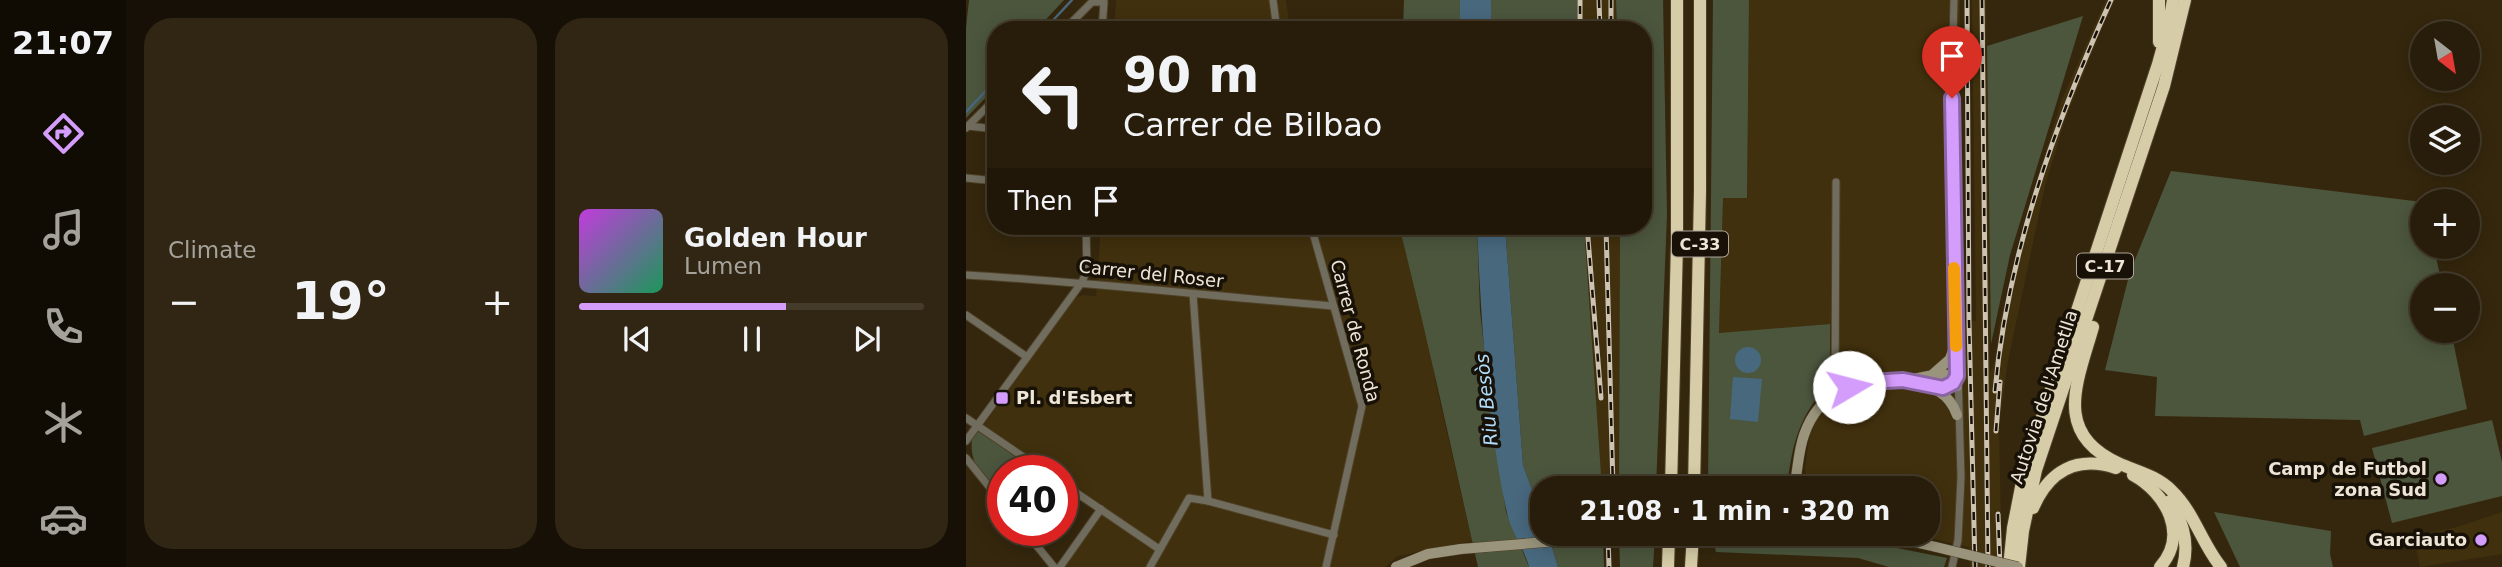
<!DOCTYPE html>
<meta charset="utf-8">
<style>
body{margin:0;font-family:"DejaVu Sans",sans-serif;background:#302613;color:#f1f3f6;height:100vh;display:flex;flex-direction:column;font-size:26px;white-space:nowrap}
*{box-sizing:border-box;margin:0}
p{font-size:23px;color:#a5a29c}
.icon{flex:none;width:38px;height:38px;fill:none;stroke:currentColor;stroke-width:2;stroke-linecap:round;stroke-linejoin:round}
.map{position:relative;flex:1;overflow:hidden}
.panel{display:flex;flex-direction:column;gap:18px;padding:18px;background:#161006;width:840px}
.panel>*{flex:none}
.banner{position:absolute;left:21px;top:21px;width:665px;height:214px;border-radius:28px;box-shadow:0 4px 18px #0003,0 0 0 2px #443b2b;background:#281d0a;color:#f1f3f6;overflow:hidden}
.needle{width:46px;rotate:149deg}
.buttons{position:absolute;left:1444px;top:21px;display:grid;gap:14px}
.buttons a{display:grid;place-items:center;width:70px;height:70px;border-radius:50%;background:#281d0a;box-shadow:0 4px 18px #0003,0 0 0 2px #443b2b;font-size:35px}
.speed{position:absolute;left:21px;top:455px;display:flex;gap:14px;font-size:35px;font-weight:700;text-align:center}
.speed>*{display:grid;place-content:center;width:91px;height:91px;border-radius:50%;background:#281d0a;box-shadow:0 4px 18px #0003,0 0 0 2px #443b2b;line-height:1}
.speed .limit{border:10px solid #d22;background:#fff;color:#111}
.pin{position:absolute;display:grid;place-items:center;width:60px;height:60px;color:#fff;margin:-72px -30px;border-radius:50% 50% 50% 0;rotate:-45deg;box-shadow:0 0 7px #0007}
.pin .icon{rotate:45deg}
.me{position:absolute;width:77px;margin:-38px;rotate:82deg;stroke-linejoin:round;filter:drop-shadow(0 0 5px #0008)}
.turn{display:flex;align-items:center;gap:24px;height:147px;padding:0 21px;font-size:32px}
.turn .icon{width:91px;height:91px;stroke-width:2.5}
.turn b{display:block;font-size:49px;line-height:60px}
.then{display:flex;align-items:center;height:66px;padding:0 21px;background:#0003;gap:14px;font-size:26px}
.big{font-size:52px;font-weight:600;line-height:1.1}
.panel .card{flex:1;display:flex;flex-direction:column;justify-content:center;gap:10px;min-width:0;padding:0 24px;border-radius:28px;background:#302613}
.song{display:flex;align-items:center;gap:21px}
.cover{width:84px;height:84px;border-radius:10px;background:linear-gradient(135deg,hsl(290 70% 55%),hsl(150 70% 35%))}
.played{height:7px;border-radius:4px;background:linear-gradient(90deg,#d49cfb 60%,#443b2b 60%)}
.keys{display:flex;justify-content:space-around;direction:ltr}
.heat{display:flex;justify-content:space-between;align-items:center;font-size:38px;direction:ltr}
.panel .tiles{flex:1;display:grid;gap:18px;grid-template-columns:repeat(2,1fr)}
.trip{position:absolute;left:564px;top:476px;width:410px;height:70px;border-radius:28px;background:#281d0a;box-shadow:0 4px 18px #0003,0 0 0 2px #443b2b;font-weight:600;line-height:70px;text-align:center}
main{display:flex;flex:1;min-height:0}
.tabs{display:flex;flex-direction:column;width:126px;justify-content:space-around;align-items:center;background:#100c04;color:#a5a29c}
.tabs .icon{width:49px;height:49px}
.tabs .current{color:#d49cfb}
.tabs b{font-size:32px;color:#f1f3f6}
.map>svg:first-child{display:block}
</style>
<main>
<nav class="tabs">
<b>21:07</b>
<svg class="icon current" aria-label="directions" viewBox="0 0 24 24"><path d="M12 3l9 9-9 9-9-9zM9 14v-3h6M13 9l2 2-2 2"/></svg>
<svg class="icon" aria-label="music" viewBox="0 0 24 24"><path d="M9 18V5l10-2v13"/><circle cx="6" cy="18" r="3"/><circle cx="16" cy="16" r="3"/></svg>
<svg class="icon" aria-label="phone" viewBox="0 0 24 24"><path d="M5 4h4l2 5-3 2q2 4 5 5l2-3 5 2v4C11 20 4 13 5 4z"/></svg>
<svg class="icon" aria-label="climate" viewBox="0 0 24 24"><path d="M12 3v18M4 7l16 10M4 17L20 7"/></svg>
<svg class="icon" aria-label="car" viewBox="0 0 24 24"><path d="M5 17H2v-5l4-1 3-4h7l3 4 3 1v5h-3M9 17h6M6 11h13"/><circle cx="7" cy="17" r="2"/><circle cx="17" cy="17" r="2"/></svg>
</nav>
<section class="panel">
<div class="tiles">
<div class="card"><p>Climate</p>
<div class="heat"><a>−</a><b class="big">19°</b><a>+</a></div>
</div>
<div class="card">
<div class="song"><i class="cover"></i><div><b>Golden Hour</b><p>Lumen</p></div></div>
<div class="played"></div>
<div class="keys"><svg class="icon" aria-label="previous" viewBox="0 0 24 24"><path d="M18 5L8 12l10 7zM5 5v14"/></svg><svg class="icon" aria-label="pause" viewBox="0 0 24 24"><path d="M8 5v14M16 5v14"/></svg><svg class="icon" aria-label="next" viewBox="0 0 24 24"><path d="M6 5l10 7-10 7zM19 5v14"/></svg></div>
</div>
</div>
</section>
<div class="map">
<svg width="1536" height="567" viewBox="0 0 1536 567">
<rect width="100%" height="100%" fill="#35270d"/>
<g fill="#41300d">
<polygon points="150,0 320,0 324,30 148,30"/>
<polygon points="611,0 650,0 651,30 611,30"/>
<polygon points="783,0 994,0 995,338 1000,321 1010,321 1006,0 1020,0 1024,373 1029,361 1034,321 1061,212 1096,99 1140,0 1149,0 1134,33 1099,120 1079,186 1042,361 1033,426 1036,567 1004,567 1003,547 946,534 961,534 961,488 842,488 839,469 843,437 850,420 865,403 864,324 753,334 757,198 781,197"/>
<polygon points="135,226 433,226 463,342 471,389 506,541 432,556 419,567 99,567 140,507 96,478 96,471 86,471 18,425 107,299 117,295 130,296"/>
<polygon points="618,226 654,226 653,488 636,488"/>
<polygon points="1536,512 1536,554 1454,567 1447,536 1491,527"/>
</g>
<g fill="#4c563d">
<polygon points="3,0 98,0 70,30 30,30 30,87 0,118 0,28"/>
<polygon points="438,0 494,0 494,30 437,30"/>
<rect x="525" y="0" width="86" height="30"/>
<polygon points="650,0 697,0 701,215 690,488 653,488 654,226 677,226 677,30 651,30"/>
<path d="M747,0H783L781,198H757L753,333L864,324V382C833,416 826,443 821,488H742Z"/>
<polygon points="1117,16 1044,255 1025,344 1021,46"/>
<polygon points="1205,171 1456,202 1456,247 1468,247 1476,285 1456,285 1456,331 1485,331 1501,409 1398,436 1394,420 1189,416 1191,377 1139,370 1164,272"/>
<path d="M433,226H511L514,311L526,417L540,512L563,567H512C486,453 462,339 433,226Z"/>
<polygon points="539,226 618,226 636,488 576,488 576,517 557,465"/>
<polygon points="1526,420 1536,462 1536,496 1426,523 1406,448"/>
<path d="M8,428L73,468L69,471H37V495L32,498C13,474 0,459 8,428Z"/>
<polygon points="1248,512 1365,531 1364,554 1367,567 1274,567"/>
<polygon points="582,534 637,534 638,567 592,567"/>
<polygon points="653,534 689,534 687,567 654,567"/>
<polygon points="861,534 981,558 978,567 923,567 892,558 750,552 747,539"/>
</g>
<g fill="#48687e">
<rect x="494" y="0" width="31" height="30"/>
<path d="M511,226H539L557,465L576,517V534H582L592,567H563C558,548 545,532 541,513C521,422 515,319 511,226Z"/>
<circle cx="782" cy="360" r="13"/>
<polygon points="767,377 796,379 792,422 764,419"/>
</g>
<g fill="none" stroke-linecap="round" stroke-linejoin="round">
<g stroke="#48687e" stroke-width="2.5">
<polyline points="78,30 106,0"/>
<polyline points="0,112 30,80"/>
</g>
<g stroke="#4f4229" stroke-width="9">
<g id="street">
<polyline points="307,0 311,30"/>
<polyline points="98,30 126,2 138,2 136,30"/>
<polyline points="2,126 30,129"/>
<polyline points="0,128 30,98"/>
<polyline points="0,178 30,181"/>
<polyline points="345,226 396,406 360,567"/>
<path d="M0,275C122,282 244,296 366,306"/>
<polyline points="0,315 61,357"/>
<polyline points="869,394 870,182"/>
<polyline points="0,418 78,471"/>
<polyline points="0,441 116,282 121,270 120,226"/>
<polyline points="0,458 37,504"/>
<polyline points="96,483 193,549"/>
<polyline points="242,501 368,535"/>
<polyline points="58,530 88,567"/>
<polyline points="94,567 135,509"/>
<polyline points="184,567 223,498 242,501 227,294"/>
<polyline points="986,567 992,540 995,477 985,121 988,0"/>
</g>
</g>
<g stroke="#4f4229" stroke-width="11">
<g id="secondary">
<polyline points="967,374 984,359 990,342"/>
<path d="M944,382C966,386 983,392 991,415"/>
<path d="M828,488C832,470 832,452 838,435C855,386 890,385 935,381C949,379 963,375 978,374L986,376L991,386"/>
<polyline points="913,534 970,547"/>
<polyline points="430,567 462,554 495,549"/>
</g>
</g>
<g stroke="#4f4229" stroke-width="14">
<g id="highway">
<polyline points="1193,42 1193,0"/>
<path d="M1127,327C1111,383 1086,434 1154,464C1173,472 1191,476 1206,491C1228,512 1236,544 1255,567"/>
<path d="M1167,475C1200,493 1223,535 1194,567"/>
<polyline points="705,488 711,243 711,0"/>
<polyline points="728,488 734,191 734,0"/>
<path d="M1204,501C1217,521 1223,544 1217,567"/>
<path d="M1067,508C1083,471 1110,455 1150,468"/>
<polyline points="702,567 703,534"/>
<polyline points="725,567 727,534"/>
<polyline points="1043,567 1047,528 1058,472 1192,64 1202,28 1207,0"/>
<polyline points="1053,567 1057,531 1070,470 1198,86 1219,0"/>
</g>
</g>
<use href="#street" stroke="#716d5e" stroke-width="7"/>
<use href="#secondary" stroke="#9a947c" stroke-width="10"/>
<use href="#highway" stroke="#d6cca7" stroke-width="12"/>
<g stroke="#cdc3b2" stroke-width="5">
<g id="rail">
<polyline points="633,0 634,30"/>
<polyline points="645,0 645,30"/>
<polyline points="1001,0 1003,321 1009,567"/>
<polyline points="1016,0 1022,567"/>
<polyline points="614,30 614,0"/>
<polyline points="621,226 635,398"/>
<polyline points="640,226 647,488"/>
<path d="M1029,391C1041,256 1089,123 1145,0"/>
<polyline points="1030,431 1034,382"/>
<polyline points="1032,514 1034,567"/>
<polyline points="642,534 643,567"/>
</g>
</g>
<use href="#rail" stroke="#171107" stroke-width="2.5" stroke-dasharray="8" stroke-linecap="butt"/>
<g stroke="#4f4229" stroke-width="11" stroke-linecap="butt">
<g id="secondary-bridge">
<polyline points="970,547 1052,567"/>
<polyline points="495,549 677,534"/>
</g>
</g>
<use href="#secondary-bridge" stroke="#9a947c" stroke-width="10"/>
</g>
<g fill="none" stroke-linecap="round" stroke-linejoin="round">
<g stroke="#8a65a3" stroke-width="18">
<polyline id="route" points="883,387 903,382 937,380 977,388 987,383 991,376 986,98"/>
</g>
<use href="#route" stroke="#d49cfb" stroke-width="12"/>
<polyline stroke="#f59e0b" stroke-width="12" points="988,268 990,346"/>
</g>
<g fill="#d49cfb" stroke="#171107" stroke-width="2.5">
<rect x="29" y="391" width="14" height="14" rx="3.5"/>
<circle cx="1475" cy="479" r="7"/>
<circle cx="1515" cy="540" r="7"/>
</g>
<g text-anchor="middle" stroke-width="7" stroke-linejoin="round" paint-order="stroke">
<g fill="#171107" stroke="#aea598" stroke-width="2">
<rect x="706" y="231.5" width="56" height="25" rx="5"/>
<rect x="1111" y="253.5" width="56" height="25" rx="5"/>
</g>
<g font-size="16" font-weight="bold" fill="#eee5d6">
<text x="734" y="250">C-33</text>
<text x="1139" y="272">C-17</text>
</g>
<g font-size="18" fill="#eee5d6" stroke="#171107">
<text transform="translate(185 274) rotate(6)" y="6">Carrer del Roser</text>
<text transform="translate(389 331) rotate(75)" y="6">Carrer de Ronda</text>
<text transform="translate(1078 397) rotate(-72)" y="6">Autovia de l'Ametlla</text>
</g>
<g font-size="18" font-weight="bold" fill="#eee5d6" stroke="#171107" text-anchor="end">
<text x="50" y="404" text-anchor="start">Pl. d'Esbert</text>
<text x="1461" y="475">Camp de Futbol<tspan x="1461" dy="21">zona Sud</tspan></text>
<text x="1501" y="546">Garciauto</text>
</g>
<g font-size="19" font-style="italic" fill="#afdcfc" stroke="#171107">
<text transform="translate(520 400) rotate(-96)" y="7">Riu Besòs</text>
</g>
</g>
</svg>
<div class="buttons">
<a><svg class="needle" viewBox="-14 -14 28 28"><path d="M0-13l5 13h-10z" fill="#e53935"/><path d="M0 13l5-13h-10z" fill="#a5a29c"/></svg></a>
<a><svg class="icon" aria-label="layers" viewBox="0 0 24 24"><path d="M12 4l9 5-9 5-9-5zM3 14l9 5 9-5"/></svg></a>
<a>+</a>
<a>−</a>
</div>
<div class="speed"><div class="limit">40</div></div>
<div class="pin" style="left:986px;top:98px;background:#d93025"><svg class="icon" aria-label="arrive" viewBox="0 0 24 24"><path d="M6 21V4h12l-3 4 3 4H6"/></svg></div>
<svg class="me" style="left:883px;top:387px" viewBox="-20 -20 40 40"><circle r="19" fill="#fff"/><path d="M0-13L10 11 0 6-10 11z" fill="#d49cfb"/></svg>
<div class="trip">21:08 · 1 min · 320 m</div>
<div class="banner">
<div class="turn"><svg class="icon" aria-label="left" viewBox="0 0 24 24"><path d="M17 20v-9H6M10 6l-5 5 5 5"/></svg><div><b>90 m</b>Carrer de Bilbao</div></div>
<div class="then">Then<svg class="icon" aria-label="arrive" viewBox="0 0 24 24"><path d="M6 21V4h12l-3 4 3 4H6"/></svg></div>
</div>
</div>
</main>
